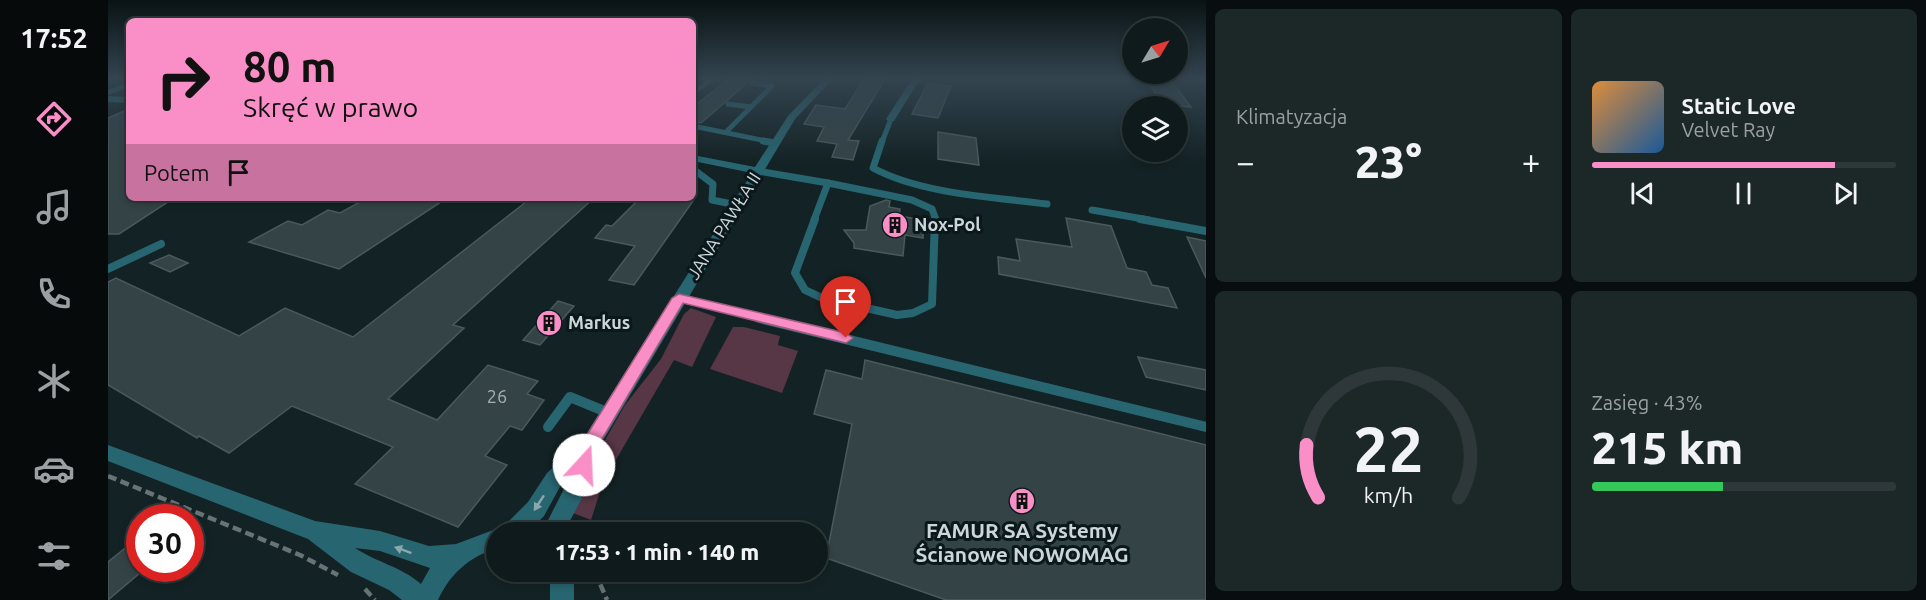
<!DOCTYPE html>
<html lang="pl">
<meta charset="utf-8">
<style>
body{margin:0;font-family:Ubuntu,sans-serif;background:#1c2728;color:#f1f3f6;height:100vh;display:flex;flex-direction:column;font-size:22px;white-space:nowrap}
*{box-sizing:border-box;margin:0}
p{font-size:20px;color:#9ba1a3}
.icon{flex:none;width:33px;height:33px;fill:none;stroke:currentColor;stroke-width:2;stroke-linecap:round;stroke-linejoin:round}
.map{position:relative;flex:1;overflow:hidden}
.side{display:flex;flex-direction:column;gap:9px;padding:9px;background:#080e0f;width:720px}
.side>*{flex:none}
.guide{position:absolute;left:18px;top:18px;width:570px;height:183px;border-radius:9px;box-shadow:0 3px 9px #0003,0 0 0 2px #2e383a;background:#fa8fc7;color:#111;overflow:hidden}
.needle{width:39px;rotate:52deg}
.controls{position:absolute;left:1014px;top:18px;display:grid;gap:12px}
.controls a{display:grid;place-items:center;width:66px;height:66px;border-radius:50%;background:#0e1a1b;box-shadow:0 3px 9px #0003,0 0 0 2px #2e383a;font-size:30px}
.speed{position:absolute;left:18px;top:504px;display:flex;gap:12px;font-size:30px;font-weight:700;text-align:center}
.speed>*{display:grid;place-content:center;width:78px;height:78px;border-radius:50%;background:#0e1a1b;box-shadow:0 3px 9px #0003,0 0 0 2px #2e383a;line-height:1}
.speed .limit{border:9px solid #d22;background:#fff;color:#111}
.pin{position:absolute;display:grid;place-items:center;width:51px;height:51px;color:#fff;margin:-62px -26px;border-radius:50% 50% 50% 0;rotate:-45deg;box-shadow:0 0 6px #0007}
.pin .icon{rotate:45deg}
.me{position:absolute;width:66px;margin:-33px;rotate:20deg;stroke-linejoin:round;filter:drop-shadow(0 0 4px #0008)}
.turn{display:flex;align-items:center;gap:21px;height:126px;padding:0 18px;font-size:27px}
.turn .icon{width:78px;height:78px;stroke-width:2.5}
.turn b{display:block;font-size:42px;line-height:51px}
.then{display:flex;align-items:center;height:57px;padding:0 18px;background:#0003;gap:12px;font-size:22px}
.big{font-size:45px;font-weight:800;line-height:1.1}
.side .card{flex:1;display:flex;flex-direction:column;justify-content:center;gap:9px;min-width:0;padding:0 21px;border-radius:9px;background:#1c2728}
.side .dial{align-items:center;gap:0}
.dial svg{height:156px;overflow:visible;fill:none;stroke:#2e383a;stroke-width:7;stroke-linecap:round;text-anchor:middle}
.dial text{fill:#f1f3f6;stroke:none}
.song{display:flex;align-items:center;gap:18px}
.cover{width:72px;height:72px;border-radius:9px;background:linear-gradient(135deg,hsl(30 70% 55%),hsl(210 70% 35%))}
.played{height:6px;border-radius:3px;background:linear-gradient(90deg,#fa8fc7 80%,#2e383a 80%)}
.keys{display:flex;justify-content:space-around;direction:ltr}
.heat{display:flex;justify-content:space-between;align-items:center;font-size:33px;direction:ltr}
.charge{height:9px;border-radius:4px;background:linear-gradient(90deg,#34c759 43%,#2e383a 0)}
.side .tiles{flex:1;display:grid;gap:9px;grid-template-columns:repeat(2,1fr)}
.trip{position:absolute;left:378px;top:522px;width:342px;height:60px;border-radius:30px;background:#0e1a1b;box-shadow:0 3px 9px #0003,0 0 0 2px #2e383a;font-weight:800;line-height:60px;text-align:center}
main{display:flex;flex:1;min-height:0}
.dock{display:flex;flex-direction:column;width:108px;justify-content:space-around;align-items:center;background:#060a0b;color:#9ba1a3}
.dock .icon{width:42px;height:42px}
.dock .active{color:#fa8fc7}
.dock b{font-size:27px;color:#f1f3f6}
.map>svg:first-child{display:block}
</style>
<main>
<nav class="dock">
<b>17:52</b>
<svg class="icon active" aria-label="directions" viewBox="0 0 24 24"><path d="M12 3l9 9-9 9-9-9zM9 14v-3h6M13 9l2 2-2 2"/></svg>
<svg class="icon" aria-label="music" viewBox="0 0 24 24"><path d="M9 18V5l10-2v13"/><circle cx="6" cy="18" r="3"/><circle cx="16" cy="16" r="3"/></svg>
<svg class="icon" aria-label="phone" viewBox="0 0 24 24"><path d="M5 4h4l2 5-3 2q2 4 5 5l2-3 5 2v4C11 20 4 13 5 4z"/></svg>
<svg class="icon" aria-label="climate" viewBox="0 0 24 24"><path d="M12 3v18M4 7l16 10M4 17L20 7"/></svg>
<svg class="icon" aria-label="car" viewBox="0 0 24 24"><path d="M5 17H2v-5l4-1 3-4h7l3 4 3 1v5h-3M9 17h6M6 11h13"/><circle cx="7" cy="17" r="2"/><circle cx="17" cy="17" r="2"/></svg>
<svg class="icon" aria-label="filters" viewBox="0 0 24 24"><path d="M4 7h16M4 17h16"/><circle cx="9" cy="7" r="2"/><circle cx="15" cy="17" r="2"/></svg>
</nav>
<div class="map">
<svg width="1098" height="600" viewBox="0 0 1098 600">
<rect width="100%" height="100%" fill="#132224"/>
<g fill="#573646">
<polygon points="583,308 608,317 584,367 566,360 495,482 483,520 457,510 517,405 553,359 576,314"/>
<polygon points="625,327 636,327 672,336 670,345 690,351 674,393 602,369"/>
</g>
<g fill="#344346" stroke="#49595c" stroke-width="1.5">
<polygon points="621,79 641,79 639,83 593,123 585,121 585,107"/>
<polygon points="756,79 777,79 740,140 751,141 745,160 724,157 729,144 709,141 716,127 696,124 708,105 737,109"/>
<polygon points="1038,79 1062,79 1083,107 1054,104"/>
<polygon points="820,83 843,86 830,118 804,114"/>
<polygon points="21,109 21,198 66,198 11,234 0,234 0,118"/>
<polygon points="830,132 868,138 871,165 830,159"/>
<polygon points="259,198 339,198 231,269 141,242 180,221 194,225 220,210 232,213"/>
<polygon points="423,198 486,198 345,325 356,328 280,399 329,420 380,365 430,381 419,394 436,400 414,430 402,426 377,456 399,465 350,527 247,484 285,447 184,406 121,453 91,436 89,438 0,385 0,282 8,278 131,336 177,308 245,337"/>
<polygon points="532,198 568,198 585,201 526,285 501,280 527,246 487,238 498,225 504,226"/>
<polygon points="778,200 782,201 781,207 792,209 791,216 815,220 815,238 797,235 795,256 746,248 746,243 736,230 758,230 762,206"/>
<polygon points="958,218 1003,226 1019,268 1038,272 1044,285 1060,288 1069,308 891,274 890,257 912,261 908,239 964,247"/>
<polygon points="1079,237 1098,241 1098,278"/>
<polygon points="61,255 80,263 62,272 42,263"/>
<polygon points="450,301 466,306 432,345 415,340"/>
<polygon points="1030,357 1098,370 1098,390 1038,377"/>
<polygon points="757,360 1098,445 1098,600 838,600 718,558 744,424 706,414 718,370 754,379"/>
<polygon points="32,536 32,573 0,600 0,562"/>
</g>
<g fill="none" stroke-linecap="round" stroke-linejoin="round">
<g stroke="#677375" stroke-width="4.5" stroke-dasharray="9 4.5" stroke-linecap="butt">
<polyline points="0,476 192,555 230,575"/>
<polyline points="472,522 474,532"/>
<polyline points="487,572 499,600"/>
<polyline points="257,589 267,600"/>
</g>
<g stroke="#276570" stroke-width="5">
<polyline points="585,93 603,79"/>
<polyline points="620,104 643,107"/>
<polyline points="585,126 663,142"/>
<polyline points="618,132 664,86 644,83"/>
<polyline points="774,142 783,119"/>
</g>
<g stroke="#276570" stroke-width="7">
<polyline points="655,141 667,143"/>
<path d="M774,141L765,168C813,194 885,197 939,204"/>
<polyline points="585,169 605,184 604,200 629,205"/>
<polyline points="650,171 720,183"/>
<polyline points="720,183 804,200 824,209 828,220"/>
<polyline points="984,210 1041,220"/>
<polyline points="706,220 720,183"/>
</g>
<g stroke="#276570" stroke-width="8">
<polyline points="707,219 687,273 697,290 714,298 789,315 805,313 824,304 827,219"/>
<polyline points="1032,219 1098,231"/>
<polyline points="0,269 53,244"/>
<polyline points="571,298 658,319"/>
</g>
<g stroke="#276570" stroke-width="10">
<polyline points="651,318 1098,427"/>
<polyline points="440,427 462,397 501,413"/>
</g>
<g fill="#276570" fill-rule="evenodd">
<path d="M716,79H725L687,119L493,444L480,487L456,532H434L462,477L453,485L436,516L420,532H388V549C362,556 342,574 330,600H294L281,590L243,572L200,539L0,461V445L207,521L272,531L321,546L348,544L388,529L394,531L397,525L420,502L439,473L475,439L644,173L585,161V155L647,167L680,116ZM247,548L272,551L322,568L313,584C294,567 268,562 247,548Z"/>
<polygon points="804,79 812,79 786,121 780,121 778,119"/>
<polygon points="21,82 21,87 0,95 0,90"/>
<polygon points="0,96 21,97 21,103 0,102"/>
<polygon points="439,572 463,572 466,582 466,600 442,600 442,582"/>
</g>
</g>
<defs><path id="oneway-solid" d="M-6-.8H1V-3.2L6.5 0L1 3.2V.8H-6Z" transform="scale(1.5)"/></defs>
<g fill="#8aa8ae">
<use href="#oneway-solid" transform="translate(431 503) rotate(123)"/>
<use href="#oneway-solid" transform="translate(295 550) rotate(-160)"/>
</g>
<linearGradient id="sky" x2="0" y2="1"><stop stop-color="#0a1314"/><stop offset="0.48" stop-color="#334450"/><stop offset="1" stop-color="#334450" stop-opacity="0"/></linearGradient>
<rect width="1098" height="163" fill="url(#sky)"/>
<polygon fill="#fa8fc7" stroke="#a25d81" stroke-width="1.5" points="571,294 738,333 745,338 738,343 575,303 491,444 483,470 476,472 470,470 467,465 477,438 564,298"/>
<defs>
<g id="building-disc" transform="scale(1.35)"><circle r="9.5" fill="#fa8fc7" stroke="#0a181b"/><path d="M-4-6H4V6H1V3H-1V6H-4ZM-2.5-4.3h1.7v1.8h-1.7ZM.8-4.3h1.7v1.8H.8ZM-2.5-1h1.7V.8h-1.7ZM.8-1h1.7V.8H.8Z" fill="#111"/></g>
</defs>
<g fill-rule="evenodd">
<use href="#building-disc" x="787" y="225"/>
<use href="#building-disc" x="441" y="323"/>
<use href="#building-disc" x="914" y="501"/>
</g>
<g text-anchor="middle" stroke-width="6" stroke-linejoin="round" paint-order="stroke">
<g font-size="18" font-weight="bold" fill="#ccd5d7" stroke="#0a181b" text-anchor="start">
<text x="806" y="231">Nox-Pol</text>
<text x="460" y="329">Markus</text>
</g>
<g font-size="18" fill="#ccd5d7" stroke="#0a181b">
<text transform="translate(616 226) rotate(-58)" y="6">JANA PAWŁA II</text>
</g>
<g font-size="18" fill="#a6b0b3">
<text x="389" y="403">26</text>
</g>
<g font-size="21" font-weight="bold" fill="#ccd5d7" stroke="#0a181b">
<text x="914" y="538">FAMUR SA Systemy<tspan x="914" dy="24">Ścianowe NOWOMAG</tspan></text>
</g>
</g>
</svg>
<div class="controls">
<a><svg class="needle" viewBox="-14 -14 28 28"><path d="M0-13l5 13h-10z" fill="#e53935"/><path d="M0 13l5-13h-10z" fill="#9ba1a3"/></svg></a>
<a><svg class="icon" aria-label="layers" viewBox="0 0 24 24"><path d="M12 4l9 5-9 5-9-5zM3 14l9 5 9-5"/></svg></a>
</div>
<div class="speed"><div class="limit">30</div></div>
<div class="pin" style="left:738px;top:338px;background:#d93025"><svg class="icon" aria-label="arrive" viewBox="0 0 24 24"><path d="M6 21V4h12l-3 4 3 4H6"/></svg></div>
<svg class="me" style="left:476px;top:465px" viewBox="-20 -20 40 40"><circle r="19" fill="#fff"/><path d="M0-13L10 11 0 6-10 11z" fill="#fa8fc7"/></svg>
<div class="trip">17:53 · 1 min · 140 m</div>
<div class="guide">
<div class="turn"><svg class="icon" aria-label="right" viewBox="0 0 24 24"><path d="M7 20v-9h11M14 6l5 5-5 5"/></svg><div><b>80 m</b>Skręć w prawo</div></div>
<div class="then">Potem<svg class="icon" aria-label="arrive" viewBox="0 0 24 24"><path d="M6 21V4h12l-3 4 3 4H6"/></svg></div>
</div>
</div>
<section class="side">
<div class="tiles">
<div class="card"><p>Klimatyzacja</p>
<div class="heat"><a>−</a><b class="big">23°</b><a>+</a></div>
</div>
<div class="card">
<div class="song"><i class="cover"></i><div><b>Static Love</b><p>Velvet Ray</p></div></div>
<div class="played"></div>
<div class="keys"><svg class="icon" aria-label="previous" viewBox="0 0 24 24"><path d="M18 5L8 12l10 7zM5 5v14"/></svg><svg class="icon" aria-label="pause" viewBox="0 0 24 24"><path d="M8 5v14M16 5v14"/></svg><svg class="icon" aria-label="next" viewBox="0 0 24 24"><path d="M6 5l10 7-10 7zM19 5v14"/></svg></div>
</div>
<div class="card dial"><svg viewBox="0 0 100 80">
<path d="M14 69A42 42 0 1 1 86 69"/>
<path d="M14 69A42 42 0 0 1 8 42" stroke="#fa8fc7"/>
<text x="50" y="56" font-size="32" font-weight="700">22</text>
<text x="50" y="72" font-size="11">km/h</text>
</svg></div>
<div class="card"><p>Zasięg · 43%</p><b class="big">215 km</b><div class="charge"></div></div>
</div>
</section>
</main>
